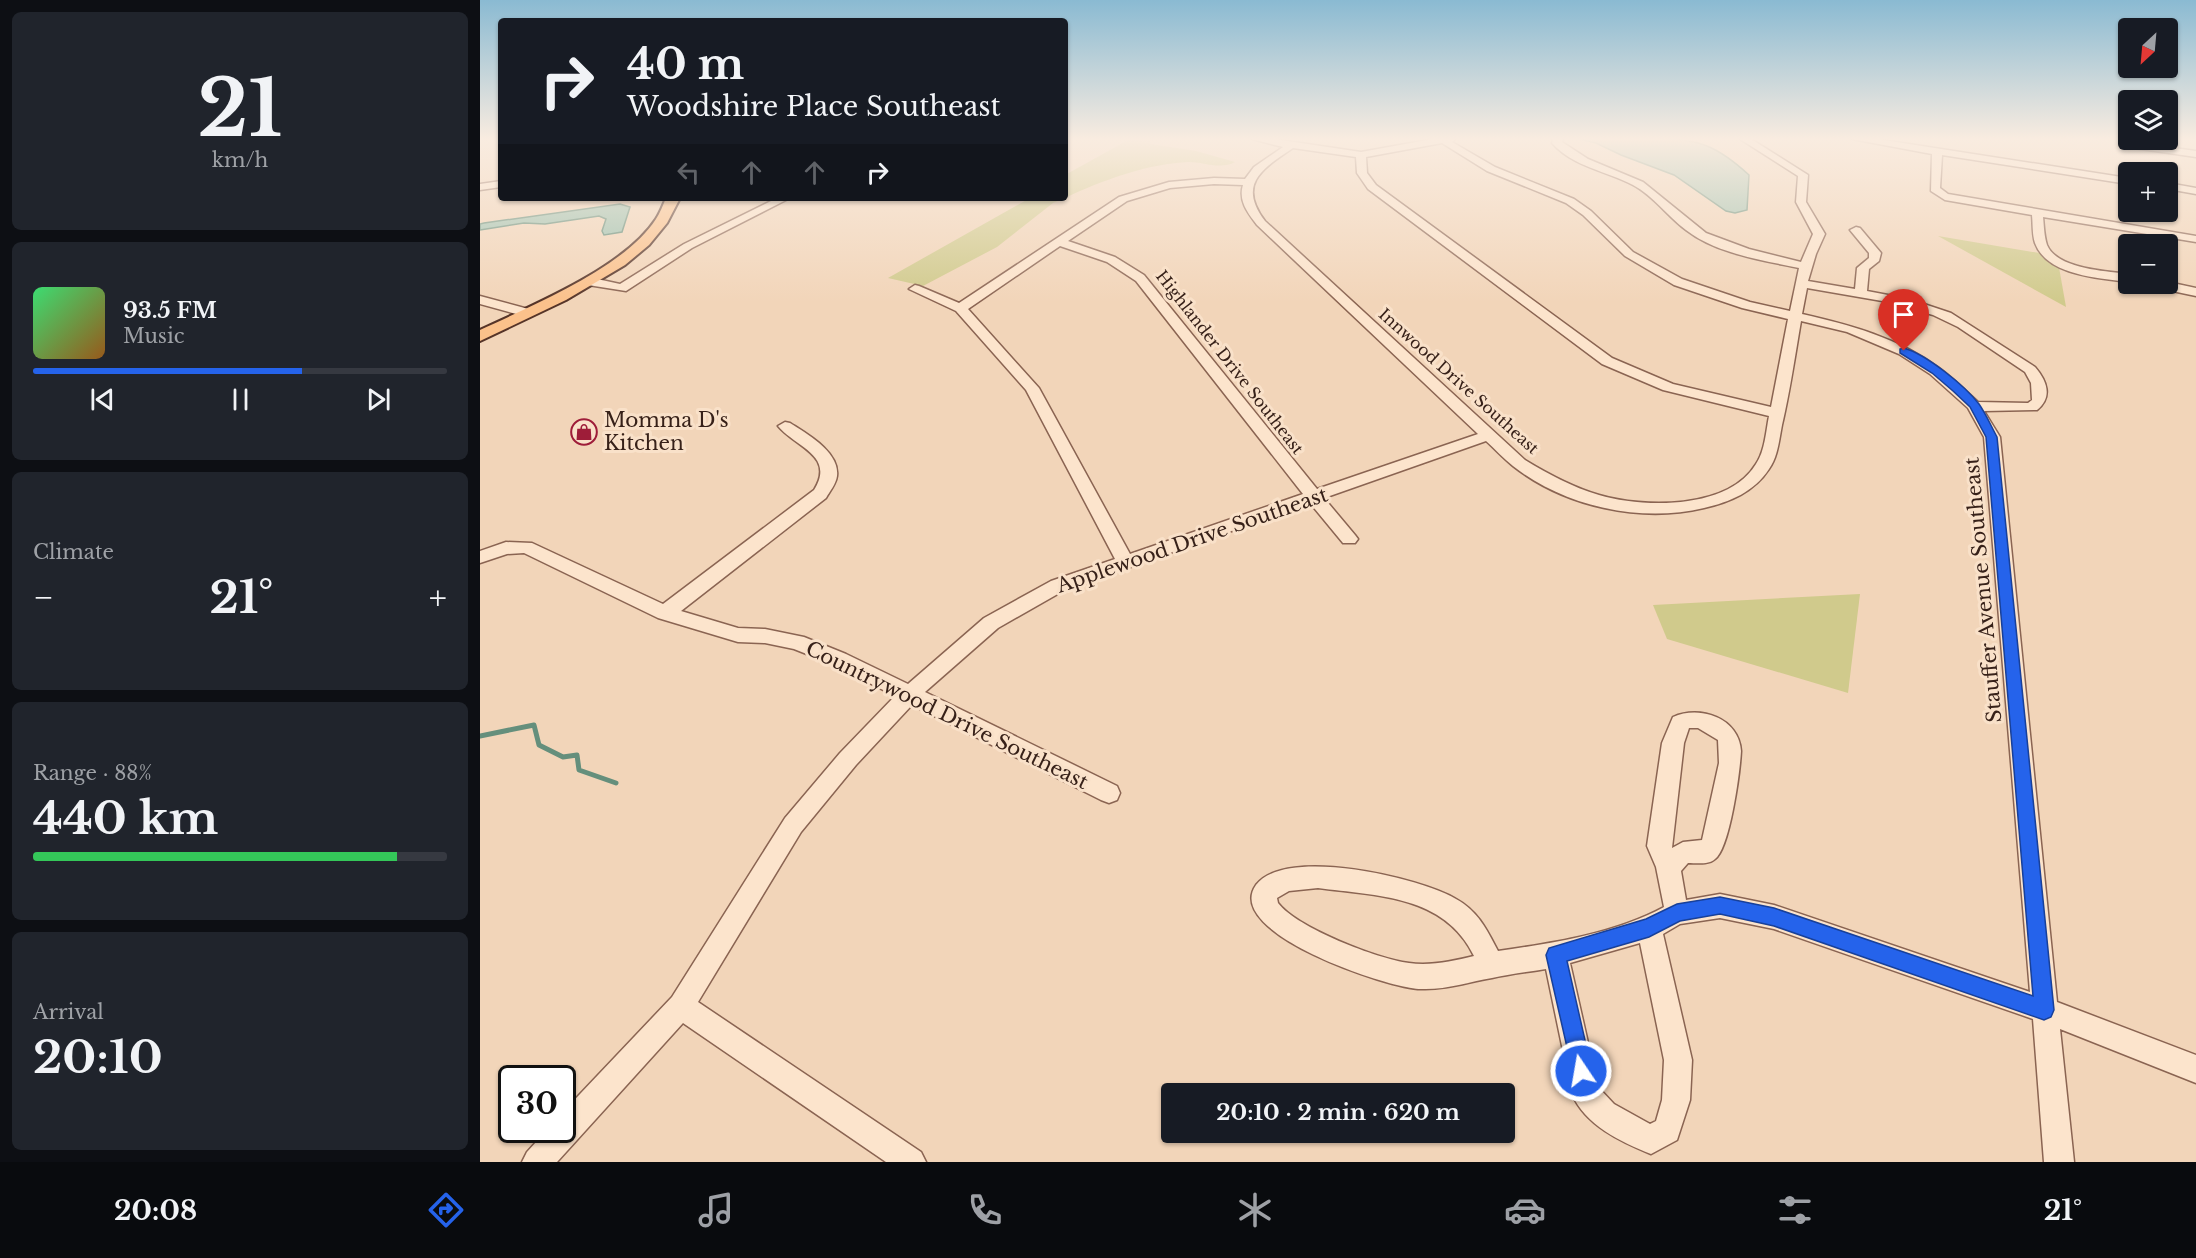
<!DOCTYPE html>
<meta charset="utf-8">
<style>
body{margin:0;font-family:"Libre Baskerville",serif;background:#20242c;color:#f1f3f6;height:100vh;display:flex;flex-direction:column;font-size:22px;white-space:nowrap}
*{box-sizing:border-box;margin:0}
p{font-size:20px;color:#9ea1a6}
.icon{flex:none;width:33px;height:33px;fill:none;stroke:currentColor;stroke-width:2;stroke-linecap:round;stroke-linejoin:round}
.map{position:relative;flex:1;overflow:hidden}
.sheet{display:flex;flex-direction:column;gap:12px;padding:12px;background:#0d0f14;width:480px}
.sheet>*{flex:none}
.top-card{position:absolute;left:18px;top:18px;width:570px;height:183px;border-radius:6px;box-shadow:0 2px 4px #0004;background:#171b24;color:#f1f3f6;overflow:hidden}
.needle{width:39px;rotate:206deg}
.controls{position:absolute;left:1638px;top:18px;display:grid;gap:12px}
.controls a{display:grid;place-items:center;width:60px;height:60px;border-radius:6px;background:#171b24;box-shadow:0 2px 4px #0004;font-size:30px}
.speed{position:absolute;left:18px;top:1065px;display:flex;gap:12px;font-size:30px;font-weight:700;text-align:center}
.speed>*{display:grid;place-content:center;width:78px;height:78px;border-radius:50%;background:#171b24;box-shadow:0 2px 4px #0004;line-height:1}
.speed .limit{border:3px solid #111;border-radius:9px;background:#fff;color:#111}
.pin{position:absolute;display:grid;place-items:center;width:51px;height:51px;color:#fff;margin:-62px -26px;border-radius:50% 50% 50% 0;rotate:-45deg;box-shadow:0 0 6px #0007}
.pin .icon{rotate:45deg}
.me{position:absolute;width:66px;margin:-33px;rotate:348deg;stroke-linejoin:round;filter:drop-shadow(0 0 4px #0008)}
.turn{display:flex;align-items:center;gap:21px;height:126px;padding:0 30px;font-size:27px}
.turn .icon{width:78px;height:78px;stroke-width:2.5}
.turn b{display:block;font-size:42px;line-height:51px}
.lanes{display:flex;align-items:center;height:57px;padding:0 30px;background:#0003;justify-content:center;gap:30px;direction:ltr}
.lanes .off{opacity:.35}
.big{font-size:45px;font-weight:800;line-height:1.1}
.sheet .widget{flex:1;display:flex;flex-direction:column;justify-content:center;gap:9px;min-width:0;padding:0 21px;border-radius:9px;background:#20242c}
.sheet .dial{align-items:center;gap:0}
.dial b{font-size:78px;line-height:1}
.song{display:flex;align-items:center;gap:18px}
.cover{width:72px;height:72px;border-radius:9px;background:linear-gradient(135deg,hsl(140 70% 55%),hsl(30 70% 35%))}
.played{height:6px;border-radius:3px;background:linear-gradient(90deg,#2563eb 65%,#363941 65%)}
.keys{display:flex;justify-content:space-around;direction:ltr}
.heat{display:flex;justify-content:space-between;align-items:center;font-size:33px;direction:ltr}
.charge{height:9px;border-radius:4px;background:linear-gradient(90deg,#34c759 88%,#363941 0)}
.trip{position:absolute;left:681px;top:1083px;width:354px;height:60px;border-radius:6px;background:#171b24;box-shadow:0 2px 4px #0004;font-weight:800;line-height:60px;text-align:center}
.tab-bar{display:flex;height:96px;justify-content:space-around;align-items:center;background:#090b0e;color:#9ea1a6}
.tab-bar .icon{width:42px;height:42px}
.tab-bar .current{color:#2563eb}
.tab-bar b{font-size:27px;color:#f1f3f6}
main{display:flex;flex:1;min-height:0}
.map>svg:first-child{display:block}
</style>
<main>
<section class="sheet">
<div class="widget dial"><b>21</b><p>km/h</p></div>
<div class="widget">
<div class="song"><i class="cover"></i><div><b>93.5 FM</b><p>Music</p></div></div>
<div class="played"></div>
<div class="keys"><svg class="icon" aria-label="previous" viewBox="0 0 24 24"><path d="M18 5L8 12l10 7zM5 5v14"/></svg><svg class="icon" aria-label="pause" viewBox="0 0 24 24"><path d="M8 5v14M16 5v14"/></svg><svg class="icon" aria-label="next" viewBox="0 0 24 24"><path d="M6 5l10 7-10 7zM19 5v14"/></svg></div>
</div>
<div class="widget"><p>Climate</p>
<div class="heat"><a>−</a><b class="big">21°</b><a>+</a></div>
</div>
<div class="widget"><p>Range · 88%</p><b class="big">440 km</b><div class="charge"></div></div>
<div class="widget"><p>Arrival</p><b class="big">20:10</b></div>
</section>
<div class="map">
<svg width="1716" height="1162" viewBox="0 0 1716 1162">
<rect width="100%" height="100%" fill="#f2d5b9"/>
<g fill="#d0ca8c">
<path d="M650,139H670V144L716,151L755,162C741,170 723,162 709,162C670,163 620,181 585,198V175Z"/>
<polygon points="550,198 585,198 573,203 517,247 443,286 408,278"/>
<polygon points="1458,236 1577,256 1586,307"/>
<polygon points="1380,594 1368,693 1187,639 1173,605"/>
</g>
<g fill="#9ec2b0" stroke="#658f7c" stroke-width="1.5">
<path d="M1100,139C1134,139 1196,133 1227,146C1242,152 1257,164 1269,175L1267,210L1255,213L1246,211L1194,175L1141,155L1116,143Z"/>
<polygon points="140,204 150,207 142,232 124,235 122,231 126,219 119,216 65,224 44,223 0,230 0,224 4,223"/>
</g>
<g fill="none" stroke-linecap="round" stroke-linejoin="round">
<polyline stroke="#658f7c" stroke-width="5" points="0,736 54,725 59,745 83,757 97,755 99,770 136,783"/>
<g stroke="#8a6452" stroke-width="3">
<g id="minor">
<path d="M772,139H794L881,152L953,139H975L972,142L1015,167L1094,199L1111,211L1153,252L1202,279L1270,302L1310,311L1319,268C1282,260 1237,254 1206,230C1187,216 1174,196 1153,185C1127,171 1093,167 1072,143L1073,139H1083L1082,142L1108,159L1163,182L1226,233L1269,249L1321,262L1333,234L1316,202L1318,176L1260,139H1271L1328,175L1326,202L1345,234L1336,254L1328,281L1375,289L1377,268L1389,258V253L1370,230L1376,227L1380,228L1401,253L1399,261L1389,269L1387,291L1429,299L1471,313L1555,367C1567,381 1573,397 1557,410L1504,411L1520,437L1577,1002L1716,1055V1083L1580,1029L1594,1162H1564L1553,1019L1294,929L1240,918L1200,924L1183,934L1212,1060L1210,1100L1197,1140L1171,1154C1141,1142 1105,1125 1092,1094L1066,969C1048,972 1030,974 1012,978C988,982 966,990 941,989C910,989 742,933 776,885C805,846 941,878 976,899C998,911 1007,930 1018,951C1073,943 1134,934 1184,907L1176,867L1167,846L1182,743L1193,717C1220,705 1259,718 1261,751C1260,771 1250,848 1235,859C1229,865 1216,863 1208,863L1201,871L1206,900L1240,894L1294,905L1550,992L1504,437L1488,408L1450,374L1419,354L1367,332L1321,321C1315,356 1310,391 1302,425C1299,440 1298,456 1289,469C1274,492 1250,502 1224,508C1161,523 1085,507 1033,466C1024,459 1015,449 1006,441L844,498L875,535L878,539L875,543H863L830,503L583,591L518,628L445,692L637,786L640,793L637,800L629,803L621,800L432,705L376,765L321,832L218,1002L441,1152L446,1162H406L203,1023L77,1162H42L47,1152L67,1130H82V1113L192,997L305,818L360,753L415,696L352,664L314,649L285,643L258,642L178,618L44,553L27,554L0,563V551L26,542L52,543L183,604L334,490C356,455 315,447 298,426L305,422L310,423C327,434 360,452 357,476C356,484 350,491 346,498L201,611L258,628L285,629L324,637L366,654L428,684L504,618L571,581L635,559L546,390L476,311L429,289L435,285L439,286L479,303L639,197L689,182L734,178L765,179L774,167L803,147ZM962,143L1007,171L1086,203L1103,215L1145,256L1194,285L1262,308L1308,319L1291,407L1193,384L1132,358L896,185L887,173L886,157ZM813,148L876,157L877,173L888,189L1122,364L1183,390L1289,416C1286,431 1285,451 1276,464C1248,510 1163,508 1119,495C1092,487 1068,474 1045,460L785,221C757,184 782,169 813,148ZM734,184L763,185C758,201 768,213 777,225L998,434L837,489L664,275L635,257L588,241L647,201L690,188ZM580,246L627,262L656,281L823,494L650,554L559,388L488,309ZM1327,288L1408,302L1453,315L1478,327L1545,372L1551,383L1552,400L1548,403L1498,402C1485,390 1473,378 1459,368C1419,338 1370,325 1322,314ZM1209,728H1218L1238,740L1239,763L1222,840L1203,842L1192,848L1204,743ZM838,888C897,896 965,895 994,956C973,961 951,966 929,963C898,959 817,928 798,903L797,898L809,891ZM1160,943L1184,1060L1182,1100L1176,1121L1170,1124L1134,1104L1118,1087L1090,963Z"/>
<path d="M1372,139H1397L1648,178V184L1462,155L1460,188L1468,194L1716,236V242L1563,217C1564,226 1564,236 1567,245C1577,269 1626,271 1648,274V282C1620,278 1567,276 1555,243C1552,234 1553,224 1552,215L1465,200L1451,191L1452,154Z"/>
<polygon points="1643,141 1716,151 1716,157 1640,146 1640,142"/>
<polygon points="21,181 21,187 0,190 0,184"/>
<polygon points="1688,183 1716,188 1716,194 1688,189"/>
<polygon points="297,198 310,198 212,248 146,291 108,285 102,281 108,277 140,284 204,244"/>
<polygon points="1688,282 1716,288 1716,296 1673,287 1671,284"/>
<polygon points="0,296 52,310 53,313 47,317 0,304"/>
</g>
</g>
<g stroke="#563428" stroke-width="4">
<path id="major" d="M186,198H200L187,223L169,245L145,265L86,300L0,341V330C53,305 144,268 176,219C180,213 183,205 186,198Z"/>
</g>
<use href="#minor" fill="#fce4cc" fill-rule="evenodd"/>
<use href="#major" fill="#fbc18b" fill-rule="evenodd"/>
</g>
<linearGradient id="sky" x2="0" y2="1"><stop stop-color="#8abad2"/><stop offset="0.46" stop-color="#f9ece0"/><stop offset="1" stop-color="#f9ece0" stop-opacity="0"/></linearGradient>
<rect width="1716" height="302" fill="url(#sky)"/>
<path fill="#2563eb" stroke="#184099" stroke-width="1.5" d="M1424,348C1447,355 1484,385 1499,404C1506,414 1511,426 1517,437L1574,1010L1571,1017L1564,1020L1294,926L1240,914L1200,921L1169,937L1087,961L1112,1071L1109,1078L1101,1081L1094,1078L1066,955L1069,948L1166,919L1197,904L1240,897L1294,908L1553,996L1506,437L1490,407L1473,391L1452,373L1420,353V349Z"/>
<defs>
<g id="shop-ring" transform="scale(1.35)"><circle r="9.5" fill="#f9e1c9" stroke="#9e1d39" stroke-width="1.5"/><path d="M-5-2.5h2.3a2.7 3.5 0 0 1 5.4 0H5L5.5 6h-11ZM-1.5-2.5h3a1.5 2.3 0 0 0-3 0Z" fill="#9e1d39"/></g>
</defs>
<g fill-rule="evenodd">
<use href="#shop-ring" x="104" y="432"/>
</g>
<g text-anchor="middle" stroke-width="6" stroke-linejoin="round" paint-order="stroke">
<g font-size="16" fill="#372119" stroke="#f9e1c9">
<text transform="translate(750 362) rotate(52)" y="6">Highlander Drive Southeast</text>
<text transform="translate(979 381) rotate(42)" y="6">Innwood Drive Southeast</text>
</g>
<g font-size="20" fill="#372119" stroke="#f9e1c9" text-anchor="start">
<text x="124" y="427">Momma D's<tspan x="124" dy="23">Kitchen</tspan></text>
</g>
<g font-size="20" fill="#372119" stroke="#f9e1c9">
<text transform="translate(712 540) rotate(-19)" y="7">Applewood Drive Southeast</text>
<text transform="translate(1503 590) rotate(-95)" y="7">Stauffer Avenue Southeast</text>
<text transform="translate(467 715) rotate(26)" y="7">Countrywood Drive Southeast</text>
</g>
</g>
</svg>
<div class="controls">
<a><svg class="needle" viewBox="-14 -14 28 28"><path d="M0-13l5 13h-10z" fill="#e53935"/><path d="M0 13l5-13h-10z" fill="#9ea1a6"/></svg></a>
<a><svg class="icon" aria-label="layers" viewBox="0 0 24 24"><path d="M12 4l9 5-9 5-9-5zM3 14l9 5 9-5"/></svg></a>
<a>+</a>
<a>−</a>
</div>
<div class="speed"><div class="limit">30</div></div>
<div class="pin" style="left:1424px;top:351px;background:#d93025"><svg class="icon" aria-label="arrive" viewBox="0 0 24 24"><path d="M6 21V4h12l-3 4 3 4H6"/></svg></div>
<svg class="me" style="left:1101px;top:1071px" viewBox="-20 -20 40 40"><circle r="17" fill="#2563eb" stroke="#fff" stroke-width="3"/><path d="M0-11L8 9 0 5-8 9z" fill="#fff"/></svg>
<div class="trip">20:10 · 2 min · 620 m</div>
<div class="top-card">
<div class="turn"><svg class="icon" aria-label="right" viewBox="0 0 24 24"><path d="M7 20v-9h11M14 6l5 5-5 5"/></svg><div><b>40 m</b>Woodshire Place Southeast</div></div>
<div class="lanes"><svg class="icon off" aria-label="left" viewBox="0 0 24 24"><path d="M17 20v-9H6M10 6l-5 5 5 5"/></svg><svg class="icon off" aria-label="ahead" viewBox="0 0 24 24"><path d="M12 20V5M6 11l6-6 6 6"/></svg><svg class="icon off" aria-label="ahead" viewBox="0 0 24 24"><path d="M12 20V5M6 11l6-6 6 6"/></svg><svg class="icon" aria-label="right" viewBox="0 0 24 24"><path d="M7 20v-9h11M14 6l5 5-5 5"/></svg></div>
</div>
</div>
</main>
<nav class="tab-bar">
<b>20:08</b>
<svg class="icon current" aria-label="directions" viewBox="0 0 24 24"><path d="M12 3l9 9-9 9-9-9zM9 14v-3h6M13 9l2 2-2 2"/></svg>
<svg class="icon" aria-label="music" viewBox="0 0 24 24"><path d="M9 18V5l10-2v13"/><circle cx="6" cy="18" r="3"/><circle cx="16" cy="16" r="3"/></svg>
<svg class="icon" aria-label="phone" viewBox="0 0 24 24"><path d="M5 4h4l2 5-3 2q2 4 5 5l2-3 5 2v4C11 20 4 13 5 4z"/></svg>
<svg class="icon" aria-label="climate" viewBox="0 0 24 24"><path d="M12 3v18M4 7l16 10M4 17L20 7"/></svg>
<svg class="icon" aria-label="car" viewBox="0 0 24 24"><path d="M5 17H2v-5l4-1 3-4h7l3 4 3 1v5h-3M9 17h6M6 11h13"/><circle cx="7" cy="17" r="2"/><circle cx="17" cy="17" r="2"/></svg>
<svg class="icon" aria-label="filters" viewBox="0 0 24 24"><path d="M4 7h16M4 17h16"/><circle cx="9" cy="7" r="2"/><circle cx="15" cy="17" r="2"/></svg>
<b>21°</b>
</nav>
